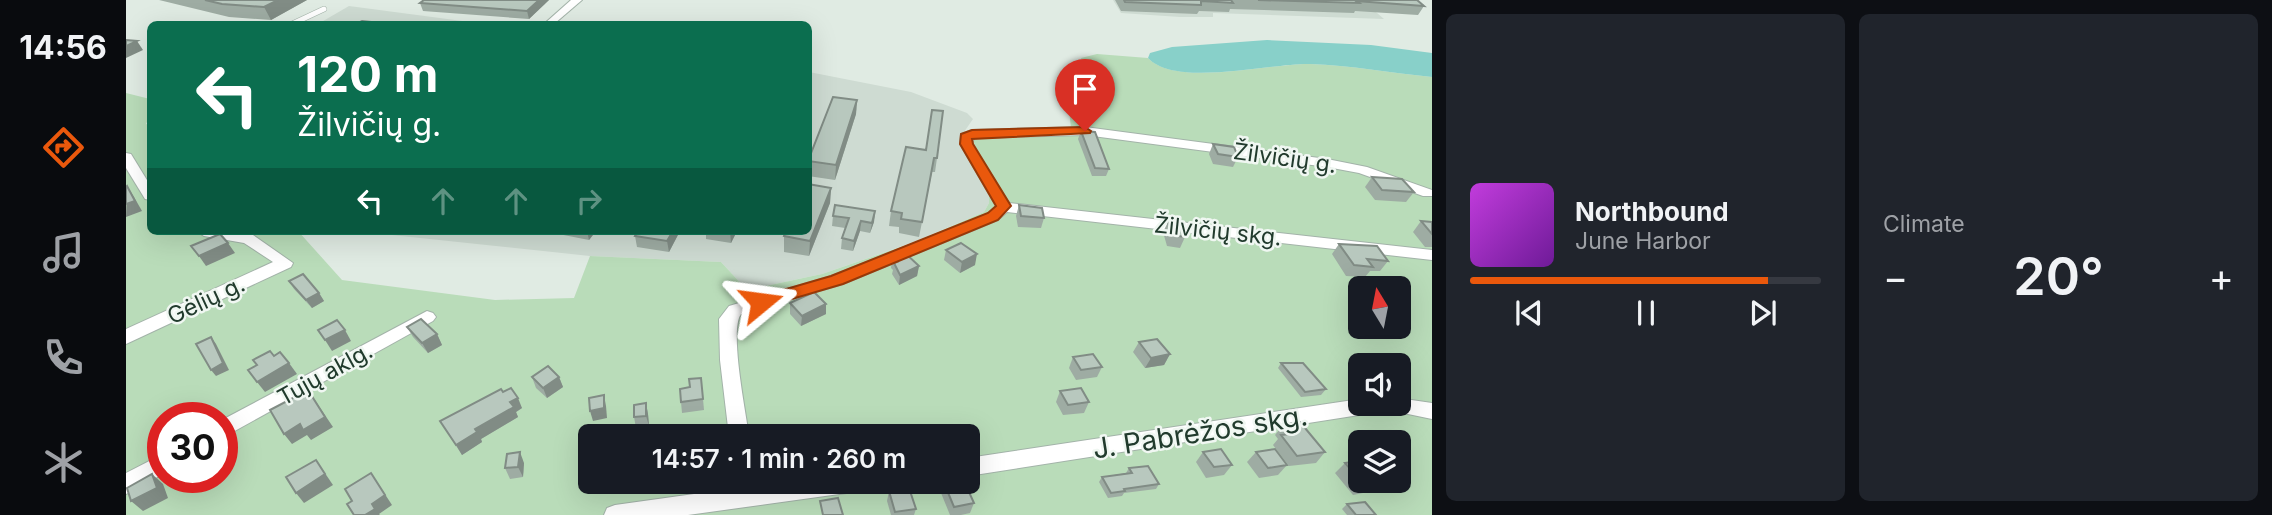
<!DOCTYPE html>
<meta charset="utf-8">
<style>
body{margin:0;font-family:Inter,sans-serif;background:#20242c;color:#f1f3f6;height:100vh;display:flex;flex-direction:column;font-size:26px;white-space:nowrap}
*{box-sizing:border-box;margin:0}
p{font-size:23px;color:#9ea1a6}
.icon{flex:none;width:38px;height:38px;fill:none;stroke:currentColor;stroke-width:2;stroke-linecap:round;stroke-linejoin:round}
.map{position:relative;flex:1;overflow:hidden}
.sheet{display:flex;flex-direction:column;gap:14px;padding:14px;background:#0d0f14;width:840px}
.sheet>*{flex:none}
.top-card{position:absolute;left:21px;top:21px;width:665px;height:214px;border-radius:10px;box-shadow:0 7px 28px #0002;background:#0b6e4f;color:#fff;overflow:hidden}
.needle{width:46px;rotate:350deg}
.buttons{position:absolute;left:1222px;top:276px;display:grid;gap:14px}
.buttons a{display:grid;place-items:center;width:63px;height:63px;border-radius:10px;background:#171b24;box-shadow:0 7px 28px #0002;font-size:35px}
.speed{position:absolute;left:21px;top:402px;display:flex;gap:14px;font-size:35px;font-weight:700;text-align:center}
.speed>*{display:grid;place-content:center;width:91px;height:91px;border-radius:50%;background:#171b24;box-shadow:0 7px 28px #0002;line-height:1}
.speed .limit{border:10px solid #d22;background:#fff;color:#111}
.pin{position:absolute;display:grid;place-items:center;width:60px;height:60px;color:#fff;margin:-72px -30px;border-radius:50% 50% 50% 0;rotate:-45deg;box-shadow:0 0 7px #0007}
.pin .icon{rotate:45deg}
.me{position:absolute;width:77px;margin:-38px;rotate:74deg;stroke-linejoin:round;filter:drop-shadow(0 0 5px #0008)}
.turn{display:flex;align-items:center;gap:24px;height:147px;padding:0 35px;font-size:32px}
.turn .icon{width:91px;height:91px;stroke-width:2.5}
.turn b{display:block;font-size:49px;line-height:60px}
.lanes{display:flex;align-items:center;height:66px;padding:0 35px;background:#0003;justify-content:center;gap:35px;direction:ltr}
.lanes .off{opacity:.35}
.big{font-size:52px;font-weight:600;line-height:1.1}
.sheet .card{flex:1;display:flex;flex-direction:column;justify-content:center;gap:10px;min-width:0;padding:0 24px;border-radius:10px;background:#20242c}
.song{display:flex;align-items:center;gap:21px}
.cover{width:84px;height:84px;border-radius:10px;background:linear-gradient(135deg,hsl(290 70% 55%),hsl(280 70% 35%))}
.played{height:7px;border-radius:4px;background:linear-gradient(90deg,#ea580c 85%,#363941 85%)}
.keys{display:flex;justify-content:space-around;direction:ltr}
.heat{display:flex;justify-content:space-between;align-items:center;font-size:38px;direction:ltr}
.sheet .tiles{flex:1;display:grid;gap:14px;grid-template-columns:repeat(2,1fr)}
.trip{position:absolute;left:452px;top:424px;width:402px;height:70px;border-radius:10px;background:#171b24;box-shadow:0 7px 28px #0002;font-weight:600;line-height:70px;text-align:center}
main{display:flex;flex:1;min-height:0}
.menu{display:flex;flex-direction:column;width:126px;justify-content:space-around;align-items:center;background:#090b0e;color:#9ea1a6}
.menu .icon{width:49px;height:49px}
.menu .selected{color:#ea580c}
.menu b{font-size:32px;color:#f1f3f6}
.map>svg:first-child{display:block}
</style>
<main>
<nav class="menu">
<b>14:56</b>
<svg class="icon selected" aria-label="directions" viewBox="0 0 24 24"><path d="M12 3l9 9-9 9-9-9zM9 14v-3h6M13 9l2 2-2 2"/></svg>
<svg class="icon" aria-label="music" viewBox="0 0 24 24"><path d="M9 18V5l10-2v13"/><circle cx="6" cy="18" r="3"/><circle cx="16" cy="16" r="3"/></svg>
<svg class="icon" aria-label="phone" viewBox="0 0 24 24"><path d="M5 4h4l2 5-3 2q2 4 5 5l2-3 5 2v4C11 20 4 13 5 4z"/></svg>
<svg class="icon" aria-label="climate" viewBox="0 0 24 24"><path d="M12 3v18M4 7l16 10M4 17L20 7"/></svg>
</nav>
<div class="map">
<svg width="1306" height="515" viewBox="0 0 1306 515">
<rect width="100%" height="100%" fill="#e0ebe3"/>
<g fill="#cedbd2">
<polygon points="987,0 1236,0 1258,19 1087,13 1087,17 1054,17 995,13"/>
<polygon points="223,6 359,24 192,24"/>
<polygon points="683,72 785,92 841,113 847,119 838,132 836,149 863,196 863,203 858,212 788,242 696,274 621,290 595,262 464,256 228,231 682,231"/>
</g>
<path fill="#b9dcb9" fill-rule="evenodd" d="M971,54L1022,58C1051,88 1144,63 1184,64C1224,65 1265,73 1306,77V515H0V93L24,99V121L20,123L24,130V231H172L216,280L369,300L448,298L464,256L595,262L621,290L696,274L789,242L858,212L863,203V196L836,149L834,142L838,132L945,128L941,92L957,65L955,58ZM1234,289H1272V327H1234ZM1234,366H1272V404H1234ZM37,418H96V478H37ZM464,436H842V481H464ZM1234,443H1272V481H1234Z"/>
<path fill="#88d0c9" d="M1141,40L1245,45L1306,53V77C1265,73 1224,65 1184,64C1144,63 1050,88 1022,58L1024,53L1046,47Z"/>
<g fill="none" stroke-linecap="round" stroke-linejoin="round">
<g stroke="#a3b3a9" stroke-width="6">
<polyline id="service" points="166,24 198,9"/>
</g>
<g stroke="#a3b3a9" stroke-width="2">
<g id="minor">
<polygon points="445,0 456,0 428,24 418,24"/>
<path d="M959,127L1201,159L1241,167L1306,190V196H1297L1233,173L1201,167L959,135L848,138L846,144L883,203L1306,250V260L881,212L872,220L717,284L615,314C603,330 620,413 623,436H603L594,360L593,319L603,306L705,276L862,214L870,206L834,144L835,134L846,130Z"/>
<polygon points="0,153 5,154 24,185 24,200 19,199 0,168"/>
<polygon points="70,231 105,231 127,235 167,263 165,267 0,344 0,329 147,262 118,243 78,236"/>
<polygon points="301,311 307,313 310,317 307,321 96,438 96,420"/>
<polygon points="1272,398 1306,403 1306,419 1282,414 1246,413 842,476 842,458 1234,399 1234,404 1272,404"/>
<polygon points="37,454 37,474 0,494 0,473"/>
<polygon points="662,481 745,481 743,488 735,491 562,515 478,515 481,508 489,505"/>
</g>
</g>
<use href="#service" stroke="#fff" stroke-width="5"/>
<use href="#minor" fill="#fff" fill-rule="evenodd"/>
</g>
<g fill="#9eaca3">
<polygon points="33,0 181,0 145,20 103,17"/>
<polygon points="423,0 403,19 297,11 294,3"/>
<polygon points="989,0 1291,0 1298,6 1292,15 1229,11 1228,13 1104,9 1103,12 1073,11 1071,14 995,11"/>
<polygon points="731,100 730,114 709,180 682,176 682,161"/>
<polygon points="955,131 983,169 980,176 966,176 952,139"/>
<polygon points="1087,144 1112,157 1107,167 1087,164 1083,154"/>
<polygon points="780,147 811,158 809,172 806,172 793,237 773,233 773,227 763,226 765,211"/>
<polygon points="1246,177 1288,192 1280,202 1249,200 1239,187"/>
<polygon points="705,188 704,203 683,256 658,252 658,236"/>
<polygon points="893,205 918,218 915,228 892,227 890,216"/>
<polygon points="749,211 748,222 744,233 734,231 727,251 715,249 716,238 719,228 706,226 707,216"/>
<polygon points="1295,221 1306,222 1306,247 1299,247 1287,232"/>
<polygon points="1042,222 1059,237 1054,248 1041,246 1037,232"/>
<polygon points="417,231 470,231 463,240"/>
<polygon points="554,231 543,252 511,247 509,236"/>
<polygon points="580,231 611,231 605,243 580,239"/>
<polygon points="1213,244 1262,261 1254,271 1244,271 1239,277 1220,276 1206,254"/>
<polygon points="820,250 849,265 834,273 818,260"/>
<polygon points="766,258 793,266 791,276 773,285 766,274 767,270 765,268"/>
<polygon points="163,281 193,293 198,301 186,308 168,289"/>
<polygon points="664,303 700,314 675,326 664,314"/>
<polygon points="281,327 311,334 316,345 302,353 287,337"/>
<polygon points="1013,342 1044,354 1038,365 1019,368 1007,352"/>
<polygon points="947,357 976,367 971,377 950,380 943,368"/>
<polygon points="1155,363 1200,389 1195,395 1175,397 1152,368"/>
<polygon points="406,377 433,377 437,387 421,398 410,388"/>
<polygon points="575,378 578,410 556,413 555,402 564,387"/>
<polygon points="934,391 963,402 958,413 937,415 930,402"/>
<polygon points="377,392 396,408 390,412 392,417 355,439 356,442 336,455 314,421"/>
<polygon points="520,403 522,414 523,426 510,428 508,417"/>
<polygon points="1158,424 1199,452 1190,463 1163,466 1147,445 1152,439 1149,435"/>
<polygon points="1077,452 1106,465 1098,475 1080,478 1070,462"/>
<polygon points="1130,452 1161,465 1152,475 1133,478 1121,462"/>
<polygon points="1234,461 1234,481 1258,481 1247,491 1227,495 1209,473 1219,463"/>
<polygon points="398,463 397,477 384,479 379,468"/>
<polygon points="1003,468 1033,484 1030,489 998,493 996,496 982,498 973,482 976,477 1000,473"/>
<polygon points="818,483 848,503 844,513 835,515 824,515 815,493"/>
<polygon points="763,491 790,509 788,515 765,515 761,501"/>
<polygon points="1221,504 1250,515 1221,515 1216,509"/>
</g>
<g fill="#818c85">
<polygon points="152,0 181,0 145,20 138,7"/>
<polygon points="413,0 423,0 403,19 401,11"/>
<polygon points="11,41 17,50 0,58 0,46"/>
<polygon points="731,100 730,114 709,180 710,165"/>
<polygon points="1,186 8,197 16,211 0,217"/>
<polygon points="705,188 704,203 683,256 684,241"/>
<polygon points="749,211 748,222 744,233 746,223"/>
<polygon points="735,221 734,231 727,251 728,241"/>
<polygon points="461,231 470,231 463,240"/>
<polygon points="547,231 554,231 543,252 541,241"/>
<polygon points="604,231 611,231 605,243"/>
<polygon points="102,243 109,253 80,266 73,256"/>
<polygon points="851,254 849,265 834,273 836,262"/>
<polygon points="793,266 791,276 773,285 774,275"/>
<polygon points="193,293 198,301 186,308 180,300"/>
<polygon points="700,304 700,314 675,326 676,316"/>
<polygon points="219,330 225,341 206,351 199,340"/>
<polygon points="311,334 316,345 302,353 296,343"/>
<polygon points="85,337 90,344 103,370 90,376 85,370"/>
<polygon points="1044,354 1038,365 1019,368 1025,358"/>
<polygon points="163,363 171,374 139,392 131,382"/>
<polygon points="433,377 437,387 421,398 417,388"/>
<polygon points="182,390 207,427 185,440 181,435 166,444 158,434"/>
<polygon points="478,395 480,406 481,418 467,421 464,411"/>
<polygon points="392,398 396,408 390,412 392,417 355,439 356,442 336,455 330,445 384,402"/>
<polygon points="520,403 522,414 523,426 520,416"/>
<polygon points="394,452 398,463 397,477 392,467"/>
<polygon points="190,460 207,485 178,503 170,493"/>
<polygon points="245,473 266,505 253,514 254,515 239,515 246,504"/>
<polygon points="26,474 37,484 42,498 17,511 5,501"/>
</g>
<g fill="#b8c8be" stroke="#818c85" stroke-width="2">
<polygon points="79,0 152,0 138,7 96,4"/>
<polygon points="298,0 413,0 401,11 294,3"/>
<polygon points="998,0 1105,0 1107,3 1075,1 1075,5 999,2"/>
<polygon points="1132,0 1291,0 1298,6 1230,1 1233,3"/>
<polygon points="236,21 264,24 230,24"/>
<polygon points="0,40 11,41 0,46"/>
<polygon points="707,97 731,100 710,165 682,161"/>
<polygon points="806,110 817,111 811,158 808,158 796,222 775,219 776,213 765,211 780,147 800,150"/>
<polygon points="955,131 969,132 983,169 969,168"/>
<polygon points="1087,144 1108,147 1112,157 1092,154"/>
<polygon points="1246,177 1276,179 1288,192 1256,190"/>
<polygon points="682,184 705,188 684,241 658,236 660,231 682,231"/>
<polygon points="1,186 9,201 0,204 0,187"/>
<polygon points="709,205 749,211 746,223 735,221 728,241 716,238 723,218 707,216"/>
<polygon points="893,205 916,208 918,218 895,216"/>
<polygon points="1295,221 1306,222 1306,234"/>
<polygon points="1042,222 1054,223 1059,237 1046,235"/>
<polygon points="512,231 547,231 541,241 509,236"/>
<polygon points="94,234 102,243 73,256 65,246"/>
<polygon points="835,243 851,254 836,262 820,250"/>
<polygon points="1213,244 1251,246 1262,261 1241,259 1247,267 1228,265"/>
<polygon points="778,252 793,266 774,275 768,263 771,262 766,258"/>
<polygon points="177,274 193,293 180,300 163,281"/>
<polygon points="688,292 700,304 676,316 664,303"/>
<polygon points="295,319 311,334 296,343 281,327"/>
<polygon points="211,320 219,330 199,340 192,330"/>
<polygon points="85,337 97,363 85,370 70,344"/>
<polygon points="1031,339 1044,354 1025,358 1013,342"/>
<polygon points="144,351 148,356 154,352 163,363 131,382 122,370 131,365 127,360"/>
<polygon points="967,354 976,367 955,370 947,357"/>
<polygon points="1155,363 1177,363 1200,389 1179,392"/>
<polygon points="422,366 433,377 417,388 406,377"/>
<polygon points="575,378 577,399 555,402 554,389 564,387 563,379"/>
<polygon points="385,388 392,398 384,402 388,407 349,429 351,432 330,445 314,421 375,389 377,392"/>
<polygon points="955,388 963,402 942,405 934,391"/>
<polygon points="182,390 199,417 177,430 174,424 158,434 144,410"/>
<polygon points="478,395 478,408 464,411 463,398"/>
<polygon points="520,403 520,416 508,417 508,405"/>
<polygon points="1174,422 1199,452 1171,456 1155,435 1165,434 1158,424"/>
<polygon points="693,427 695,436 663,436 662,430"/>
<polygon points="1095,449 1106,465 1088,467 1077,452"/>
<polygon points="1149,449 1161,465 1142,468 1130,452"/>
<polygon points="394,452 392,467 379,468 381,454"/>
<polygon points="190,460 199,474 170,493 160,477"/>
<polygon points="1234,461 1234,480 1219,463"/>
<polygon points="1022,466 1033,484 998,489 999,491 985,493 976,477 1006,473 1003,468"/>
<polygon points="245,473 259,495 246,504 249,509 239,515 228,515 221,504 226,501 219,489"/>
<polygon points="26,474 31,488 5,501 1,488"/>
<polygon points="827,481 838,481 848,503 828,507 818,483"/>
<polygon points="1234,481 1258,481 1238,485"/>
<polygon points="783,488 790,509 769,512 763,491"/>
<polygon points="712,498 717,515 697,515 694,501"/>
<polygon points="1239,502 1250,515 1230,515 1221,504"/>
</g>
<polygon fill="#ea580c" stroke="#983908" stroke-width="2" points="959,127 965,131 964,133 846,139 847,144 885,206 872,220 717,284 635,308 626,302 629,298 705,276 862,213 870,206 834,144 835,134 846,130"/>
<g text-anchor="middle" stroke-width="5" stroke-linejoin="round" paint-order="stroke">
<g font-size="23" fill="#213b2d" stroke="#f0f7f2">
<text transform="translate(1159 158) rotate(8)" y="8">Žilvičių g.</text>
<text transform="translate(1092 231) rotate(6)" y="8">Žilvičių skg.</text>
<text transform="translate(80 300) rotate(-25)" y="8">Gėlių g.</text>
<text transform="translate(199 374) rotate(-29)" y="8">Tujų aklg.</text>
</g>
<g font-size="28" fill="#213b2d" stroke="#f0f7f2">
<text transform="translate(1074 432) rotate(-9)" y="10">J. Pabrėžos skg.</text>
</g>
</g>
</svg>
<div class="buttons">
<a><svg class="needle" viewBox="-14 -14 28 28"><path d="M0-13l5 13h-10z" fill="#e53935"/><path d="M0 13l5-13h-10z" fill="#9ea1a6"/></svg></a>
<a><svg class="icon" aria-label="sound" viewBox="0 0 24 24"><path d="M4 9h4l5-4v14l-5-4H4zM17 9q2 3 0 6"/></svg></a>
<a><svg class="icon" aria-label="layers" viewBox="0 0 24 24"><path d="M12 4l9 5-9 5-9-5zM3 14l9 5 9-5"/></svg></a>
</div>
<div class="speed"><div class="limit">30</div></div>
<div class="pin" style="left:959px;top:131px;background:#d93025"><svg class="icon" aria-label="arrive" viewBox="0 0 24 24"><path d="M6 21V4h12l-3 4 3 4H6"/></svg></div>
<svg class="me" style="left:635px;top:302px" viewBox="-20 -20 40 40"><path d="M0-17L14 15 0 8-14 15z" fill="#ea580c" stroke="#fff" stroke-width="4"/></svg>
<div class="trip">14:57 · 1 min · 260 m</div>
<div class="top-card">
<div class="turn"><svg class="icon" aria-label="left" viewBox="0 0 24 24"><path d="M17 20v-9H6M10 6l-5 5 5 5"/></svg><div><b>120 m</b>Žilvičių g.</div></div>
<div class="lanes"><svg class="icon" aria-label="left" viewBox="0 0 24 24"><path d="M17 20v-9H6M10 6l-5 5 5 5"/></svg><svg class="icon off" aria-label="ahead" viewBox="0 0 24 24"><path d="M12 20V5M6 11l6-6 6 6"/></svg><svg class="icon off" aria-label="ahead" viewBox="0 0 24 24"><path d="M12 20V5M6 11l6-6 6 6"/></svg><svg class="icon off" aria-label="right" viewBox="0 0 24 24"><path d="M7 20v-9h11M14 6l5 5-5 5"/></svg></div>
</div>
</div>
<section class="sheet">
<div class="tiles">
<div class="card">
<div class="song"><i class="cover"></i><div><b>Northbound</b><p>June Harbor</p></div></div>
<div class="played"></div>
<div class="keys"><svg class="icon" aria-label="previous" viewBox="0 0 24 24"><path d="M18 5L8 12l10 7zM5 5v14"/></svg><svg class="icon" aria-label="pause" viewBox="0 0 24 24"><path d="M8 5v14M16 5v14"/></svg><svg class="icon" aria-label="next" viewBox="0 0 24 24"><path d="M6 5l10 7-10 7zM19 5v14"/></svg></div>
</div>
<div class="card"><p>Climate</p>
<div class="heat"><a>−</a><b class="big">20°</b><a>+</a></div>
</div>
</div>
</section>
</main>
